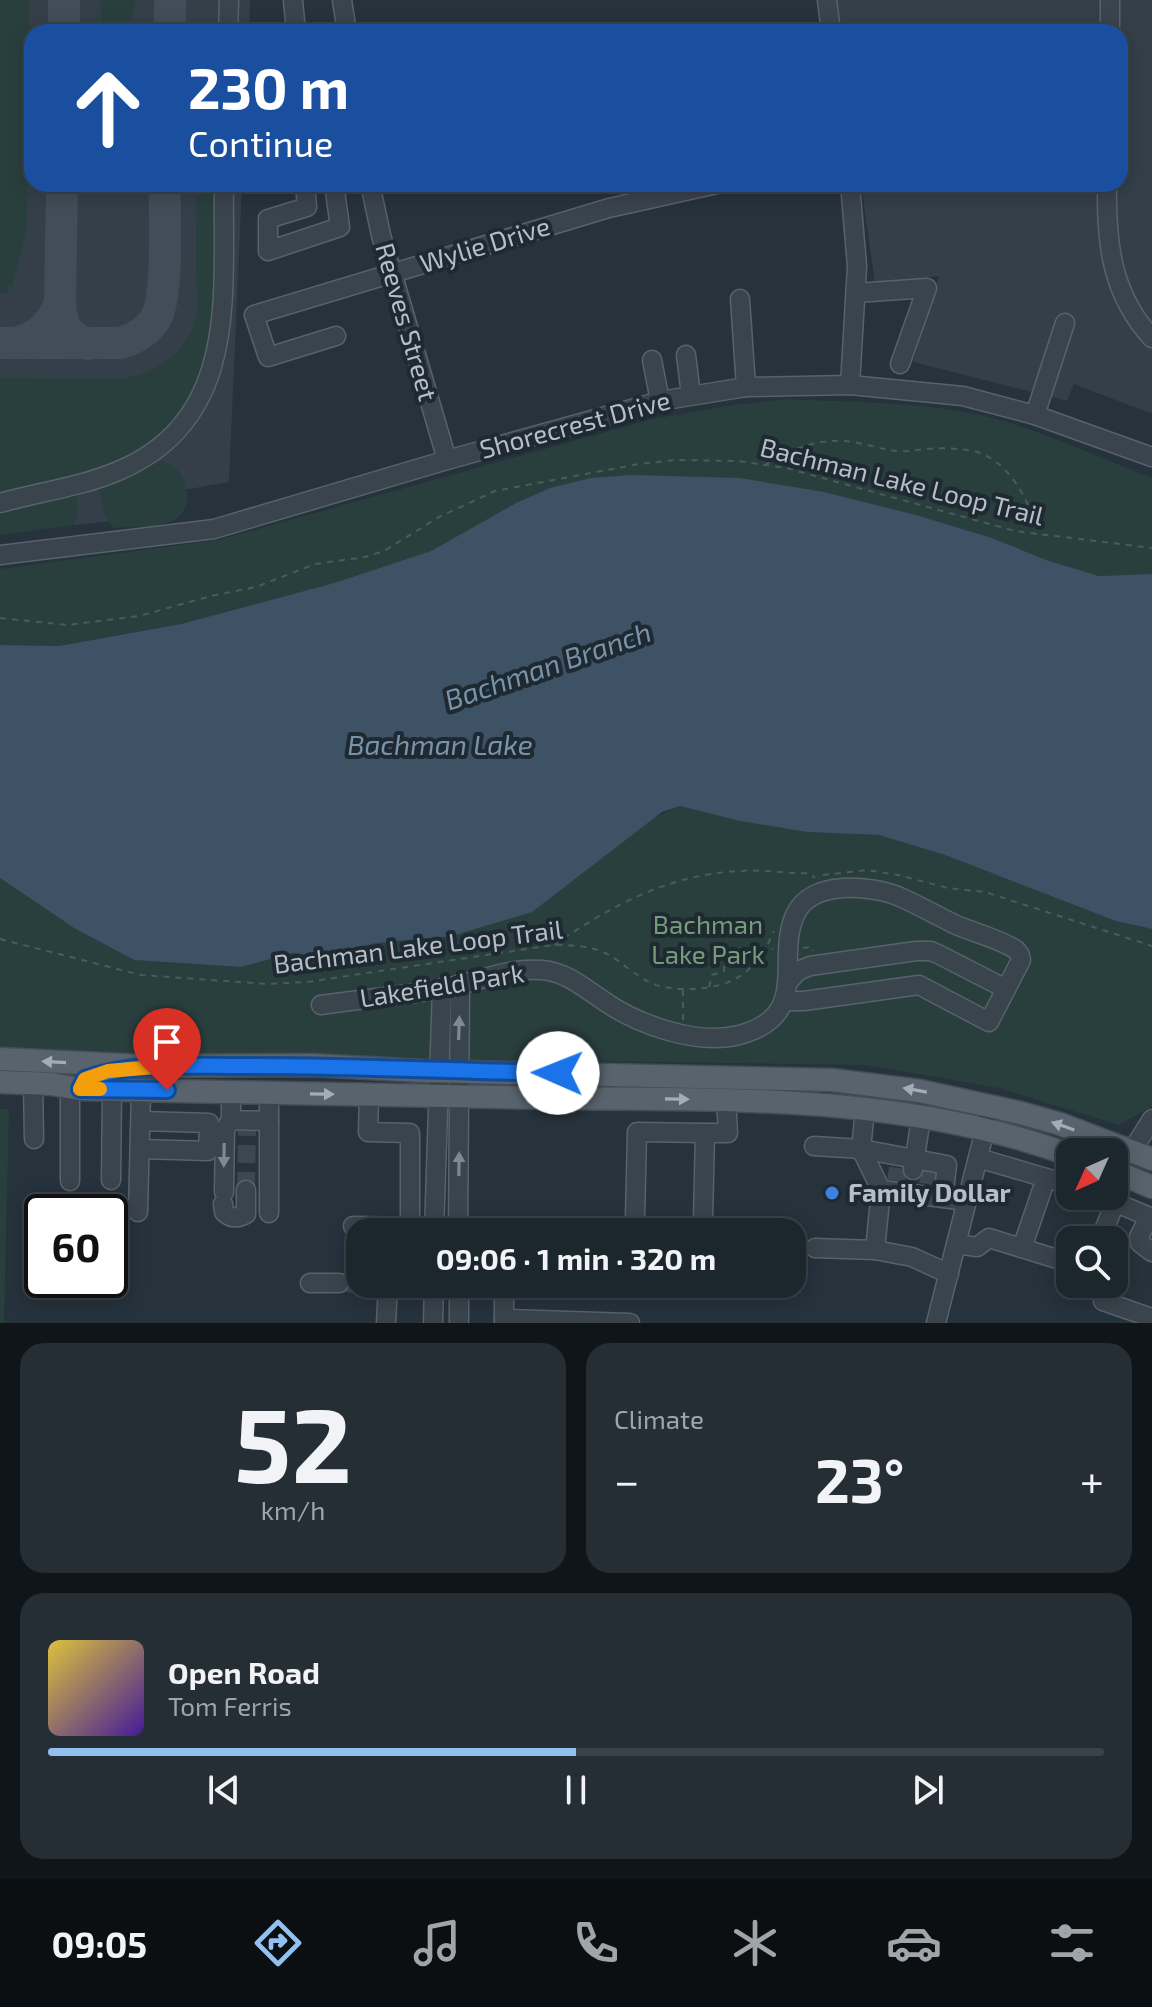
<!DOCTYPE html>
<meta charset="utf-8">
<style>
body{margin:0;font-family:"Exo 2",sans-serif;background:#252e35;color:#f1f3f6;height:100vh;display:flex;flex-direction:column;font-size:30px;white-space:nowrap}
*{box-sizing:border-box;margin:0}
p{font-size:26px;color:#a0a5aa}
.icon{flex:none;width:44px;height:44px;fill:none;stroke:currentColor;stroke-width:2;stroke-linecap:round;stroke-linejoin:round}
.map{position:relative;height:1323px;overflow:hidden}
.sheet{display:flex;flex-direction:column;gap:20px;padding:20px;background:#0f1519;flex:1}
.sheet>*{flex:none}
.banner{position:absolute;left:24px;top:24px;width:1104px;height:168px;border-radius:24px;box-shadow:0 4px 20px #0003,0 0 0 2px #3a4349;background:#1a4fa0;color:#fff;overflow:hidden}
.needle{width:52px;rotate:225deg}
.fabs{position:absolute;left:1056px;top:1138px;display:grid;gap:16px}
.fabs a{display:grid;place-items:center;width:72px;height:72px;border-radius:16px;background:#1c262d;box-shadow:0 4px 20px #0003,0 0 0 2px #3a4349;font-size:40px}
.speed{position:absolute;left:24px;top:1194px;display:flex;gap:16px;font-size:40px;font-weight:700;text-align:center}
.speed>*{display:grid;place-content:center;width:104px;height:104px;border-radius:50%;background:#1c262d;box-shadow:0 4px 20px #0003,0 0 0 2px #3a4349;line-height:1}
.speed .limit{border:4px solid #111;border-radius:12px;background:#fff;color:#111}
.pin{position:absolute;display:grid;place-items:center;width:68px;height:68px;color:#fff;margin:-82px -34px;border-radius:50% 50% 50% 0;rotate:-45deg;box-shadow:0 0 8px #0007}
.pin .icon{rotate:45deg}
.me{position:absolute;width:88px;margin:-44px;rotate:271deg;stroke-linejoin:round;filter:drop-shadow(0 0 6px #0008)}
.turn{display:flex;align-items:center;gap:28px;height:168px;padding:0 32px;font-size:36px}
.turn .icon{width:104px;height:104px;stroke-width:2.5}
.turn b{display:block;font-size:56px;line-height:68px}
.big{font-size:60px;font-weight:700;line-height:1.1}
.sheet .card{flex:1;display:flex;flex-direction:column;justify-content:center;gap:12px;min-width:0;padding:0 28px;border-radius:24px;background:#252e35}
.sheet .dial{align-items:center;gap:0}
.dial b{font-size:104px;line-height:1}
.song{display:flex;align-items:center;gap:24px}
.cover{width:96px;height:96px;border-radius:12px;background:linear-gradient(135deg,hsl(50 70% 55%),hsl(260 70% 35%))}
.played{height:8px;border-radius:4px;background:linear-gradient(90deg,#92c1f0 50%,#3a4349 50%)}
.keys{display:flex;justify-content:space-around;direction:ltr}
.heat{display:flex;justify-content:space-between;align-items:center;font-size:44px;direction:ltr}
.sheet .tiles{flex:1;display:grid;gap:20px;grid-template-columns:1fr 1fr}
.card:last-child{grid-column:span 2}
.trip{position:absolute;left:346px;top:1218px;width:460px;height:80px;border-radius:24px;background:#1c262d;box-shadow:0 4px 20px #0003,0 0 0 2px #3a4349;font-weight:700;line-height:80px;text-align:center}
.dock{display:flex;height:128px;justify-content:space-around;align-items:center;background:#0b0f12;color:#a0a5aa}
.dock .icon{width:56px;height:56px}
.dock .current{color:#92c1f0}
.dock b{font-size:36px;color:#f1f3f6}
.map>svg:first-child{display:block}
</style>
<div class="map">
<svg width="1152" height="1323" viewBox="0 0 1152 1323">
<rect width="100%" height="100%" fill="#26323c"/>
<g fill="#343f49">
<polygon points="0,0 250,0 249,32 32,32 32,184 242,184 229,482 167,493 155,517 73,525 0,535"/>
<polygon points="836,0 1152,0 1152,414 1074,384 1067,401 913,362 939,276 875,284 861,184 1120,184 1120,32 840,32"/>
</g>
<g fill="#293f3e">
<polygon points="0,0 29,0 27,229 12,286 8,286 7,293 0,294"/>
<polygon points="99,0 136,0 128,30 115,26 104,30"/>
<path d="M197,184H218C215,292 232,422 107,469C73,481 35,487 0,496V378L120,379C155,374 188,354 196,316C199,304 196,290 196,278C196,247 196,215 197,184Z"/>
<path d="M788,399C857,403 930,401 996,419C1050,434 1100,458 1152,478V574L1099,576L1046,560L992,538L916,515L824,492L550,488L516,503L431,551L334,583L181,624L59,646L0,645V569L218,540L653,419L726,406Z"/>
<path d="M163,461C188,468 198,508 172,521C156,528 132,526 114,528L105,516L98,485L152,462Z"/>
<polygon points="76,494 78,516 73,525 0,535 0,511"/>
<polygon points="680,806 740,821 807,832 879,835 945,855 1116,921 1152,929 1152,1106 1119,1125 999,1088 866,1065 58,1054 0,1049 0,878 74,928 134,960 241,967 293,953 316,956 377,943"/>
<polygon points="0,1109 9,1109 4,1323 0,1323"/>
</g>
<polygon fill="#3d5264" points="632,475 740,478 824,492 916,515 992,538 1046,560 1099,576 1152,574 1152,929 1116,921 945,855 879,835 807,832 740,821 680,806 662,812 532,912 452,936 377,943 316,956 293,953 241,967 134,960 74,928 0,878 0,645 59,646 181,624 334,583 431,551 516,503 550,488 591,478"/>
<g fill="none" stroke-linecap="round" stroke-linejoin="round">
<g stroke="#414d58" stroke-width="32">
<polyline points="64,32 64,0"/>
<polyline points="170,32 170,0"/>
<polyline points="60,302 62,184"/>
<path d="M0,343H120C135,339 148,331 156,318C169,294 164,215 165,184"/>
<path d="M15,343C39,337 52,324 60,302C61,323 66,337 88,344"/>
</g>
<g stroke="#3c4751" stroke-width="18" stroke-dasharray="18 9" stroke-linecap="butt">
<polyline points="896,1181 898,1168"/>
<polyline points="928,1184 930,1171"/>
<polyline points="246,1190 247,1130"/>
<polyline points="339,1283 360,1284"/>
</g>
<g stroke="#58626b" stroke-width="21">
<g id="minor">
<polyline points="293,0 296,32"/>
<polyline points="342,0 347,32"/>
<polyline points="827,0 831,32"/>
<polyline points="228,32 229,0"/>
<polyline points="1110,32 1110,0"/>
<polyline points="305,184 307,207 268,219 268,251 340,227 334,184"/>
<polyline points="370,184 381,235 447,460"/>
<polyline points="850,184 857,266 850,385"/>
<path d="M1107,184C1106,242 1111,294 1152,338"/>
<polyline points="856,293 927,288 900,364"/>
<polyline points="740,299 746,387"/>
<polyline points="336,336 268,357 254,315 609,208 717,184"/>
<polyline points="686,355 691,395"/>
<polyline points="652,360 660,401"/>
<polyline points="1035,415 1065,323"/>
<path d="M0,503C38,492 81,487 118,471C241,419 222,294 224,184"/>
<polyline points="0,555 214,529 447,460 660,401 746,387 850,385 963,396 1035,415 1152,457"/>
<polyline points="788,982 798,971 810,966 916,951 931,951 940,955 1006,989"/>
<path d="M321,1005C361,999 401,996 441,989C474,983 508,967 542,970C566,972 583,987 601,999C636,1024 696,1046 739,1035C812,1016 775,960 795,915C811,879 871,885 900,897C918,905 936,915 954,924C969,931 1005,941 1016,950C1020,954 1020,955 1021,960L989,1022L919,985L804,1001H784"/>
<polyline points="33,1083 34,1139"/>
<polyline points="70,1087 70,1181"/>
<polyline points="231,1092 231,1120 269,1121 269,1092"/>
<polyline points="369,1095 368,1132 410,1133 410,1227 435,1227"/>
<polyline points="865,1109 861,1149 881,1190 967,1201"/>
<polyline points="705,1133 728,1133 726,1099"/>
<polyline points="814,1146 861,1149 947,1165 943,1198"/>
<polyline points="140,1149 208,1151 209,1123 141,1121"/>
<polyline points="1132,1151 1152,1119"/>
<polyline points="978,1158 1070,1185"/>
<polyline points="913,1170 921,1118"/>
<polyline points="111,1180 112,1089"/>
<polyline points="881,1190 875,1250 912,1257 949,1274"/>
<polyline points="224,1192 225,1129 231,1120"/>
<polyline points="1100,1196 1152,1218"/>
<path d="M223,1204L224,1212C231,1219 237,1219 246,1214V1190"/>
<polyline points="138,1212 141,1090"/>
<polyline points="269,1213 269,1121"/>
<polyline points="1149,1217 1139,1237 1140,1243 1152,1252"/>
<polyline points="635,1218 637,1132 705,1133 703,1220"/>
<polyline points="353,1226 410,1227"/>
<polyline points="434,1232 442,988"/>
<polyline points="458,1232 460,984"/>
<polyline points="1100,1240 1115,1203"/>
<polyline points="956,1244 977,1247 989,1238 1070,1263"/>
<polyline points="815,1248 875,1250"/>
<polyline points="1022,1248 1046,1178"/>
<polyline points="310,1283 339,1283"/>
<polyline points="371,1284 388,1284 386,1323"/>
<polyline points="459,1284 459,1323"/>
<polyline points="1103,1301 1152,1318"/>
<polyline points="504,1319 630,1323"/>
<polyline points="433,1323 434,1284"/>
<polyline points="504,1323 504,1284"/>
<polyline points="936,1323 991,1106"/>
</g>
</g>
<g stroke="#434d56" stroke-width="25">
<g id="major">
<polyline points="0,1059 145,1066 312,1065 424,1071 832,1080 920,1091 1021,1113 1060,1124 1152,1159"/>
<path d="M0,1082L51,1084L80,1089C235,1092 390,1096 545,1098C720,1100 902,1093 1070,1155"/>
<polyline points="1114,1171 1152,1187"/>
</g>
</g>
<g stroke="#485c5c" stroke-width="2" stroke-dasharray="6 6" stroke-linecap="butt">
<path d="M765,465C794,447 824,436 858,443C872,445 886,451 900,451C908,452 916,450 924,449C938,448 953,448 967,450C1004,453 1033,501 1036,535"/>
<polyline points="0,618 67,625 139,616 211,596 256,587 315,564 365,557 384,551 439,517 495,491 639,464 675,460 738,461 786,468 1015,531 1152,548"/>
<polyline points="823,875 868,870 898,875 948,888 985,892 1152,946"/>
<path d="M0,939L141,975L267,984L307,982L553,945C576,945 598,946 617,960C629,969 640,978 653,984C664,988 677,989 689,989C734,988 756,972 774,931"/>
<path d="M554,945C612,905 670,874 741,871C764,869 786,874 809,873L815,878"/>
<polyline points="803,948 812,947 813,951"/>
<polyline points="709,987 712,975 724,971 724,948 773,949"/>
<polyline points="683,1020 683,990"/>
</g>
<use href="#minor" stroke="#3a444d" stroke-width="18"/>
<use href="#major" stroke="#58636d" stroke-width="22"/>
</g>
<defs><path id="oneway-solid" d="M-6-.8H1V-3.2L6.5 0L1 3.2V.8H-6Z" transform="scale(2)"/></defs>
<g fill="#7e8891">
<use href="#oneway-solid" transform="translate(459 1028) rotate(-88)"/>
<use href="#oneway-solid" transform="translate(224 1155) rotate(91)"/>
<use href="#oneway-solid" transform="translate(459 1164) rotate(-89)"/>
</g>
<g fill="#a3adb6">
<use href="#oneway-solid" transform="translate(54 1062) rotate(-177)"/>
<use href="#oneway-solid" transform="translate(915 1090) rotate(-170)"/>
<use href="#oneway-solid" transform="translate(322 1094) rotate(1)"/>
<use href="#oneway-solid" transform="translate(677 1099) rotate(1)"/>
<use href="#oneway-solid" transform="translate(1063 1126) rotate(-161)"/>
</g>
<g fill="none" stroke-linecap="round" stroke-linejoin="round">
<g stroke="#114b97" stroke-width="20">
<path id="route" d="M167,1090L80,1089L85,1079C134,1062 185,1066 236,1066C343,1065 450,1071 558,1073"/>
</g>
<use href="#route" stroke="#1a73e8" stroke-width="14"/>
<polyline stroke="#f59e0b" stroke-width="14" points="100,1089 80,1089 85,1079 108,1071 167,1066"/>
</g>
<circle fill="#3f7fe0" stroke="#1f2932" stroke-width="3" cx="832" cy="1193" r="8"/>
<g text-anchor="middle" stroke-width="8" stroke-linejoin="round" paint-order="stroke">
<g font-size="26" fill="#b6bfc8" stroke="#1f2932">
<text transform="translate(485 245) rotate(-17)" y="9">Wylie Drive</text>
<text transform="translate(406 322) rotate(74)" y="9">Reeves Street</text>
<text transform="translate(575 425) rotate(-15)" y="9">Shorecrest Drive</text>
<text transform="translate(902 482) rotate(14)" y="9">Bachman Lake Loop Trail</text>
<text transform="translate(418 947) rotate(-7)" y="9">Bachman Lake Loop Trail</text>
<text transform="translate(442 986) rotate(-9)" y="9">Lakefield Park</text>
</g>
<g font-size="26" fill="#769c7a" stroke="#1f2932">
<text x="708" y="934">Bachman<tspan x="708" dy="30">Lake Park</tspan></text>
</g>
<g font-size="26" font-weight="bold" fill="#b6bfc8" stroke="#1f2932" text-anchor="start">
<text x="848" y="1202">Family Dollar</text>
</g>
<g font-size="28" font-style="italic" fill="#7993a9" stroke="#1f2932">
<text transform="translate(548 666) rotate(-19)" y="10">Bachman Branch</text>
<text x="440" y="755">Bachman Lake</text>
</g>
</g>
</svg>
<div class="fabs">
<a><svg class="needle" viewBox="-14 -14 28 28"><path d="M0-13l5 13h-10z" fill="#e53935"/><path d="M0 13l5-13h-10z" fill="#a0a5aa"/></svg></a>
<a><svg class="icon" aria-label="search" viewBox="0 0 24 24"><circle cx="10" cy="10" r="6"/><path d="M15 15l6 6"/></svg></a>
</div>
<div class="speed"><div class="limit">60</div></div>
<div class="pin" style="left:167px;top:1090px;background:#d93025"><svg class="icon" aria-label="arrive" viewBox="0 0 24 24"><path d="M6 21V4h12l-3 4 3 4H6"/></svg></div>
<svg class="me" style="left:558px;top:1073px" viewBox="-20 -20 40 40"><circle r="19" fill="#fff"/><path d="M0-13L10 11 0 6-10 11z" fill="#1a73e8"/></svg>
<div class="trip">09:06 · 1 min · 320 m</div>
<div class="banner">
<div class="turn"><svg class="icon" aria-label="ahead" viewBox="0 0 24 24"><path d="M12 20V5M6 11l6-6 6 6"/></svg><div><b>230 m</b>Continue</div></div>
</div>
</div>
<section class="sheet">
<div class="tiles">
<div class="card dial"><b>52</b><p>km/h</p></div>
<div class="card"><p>Climate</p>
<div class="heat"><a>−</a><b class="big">23°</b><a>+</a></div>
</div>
<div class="card">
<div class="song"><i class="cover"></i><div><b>Open Road</b><p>Tom Ferris</p></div></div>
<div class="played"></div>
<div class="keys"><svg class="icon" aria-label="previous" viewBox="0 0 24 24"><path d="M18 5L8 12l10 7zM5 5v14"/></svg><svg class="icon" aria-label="pause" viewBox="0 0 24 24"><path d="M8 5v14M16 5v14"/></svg><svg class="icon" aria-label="next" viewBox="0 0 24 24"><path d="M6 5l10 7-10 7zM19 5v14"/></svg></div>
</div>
</div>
</section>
<nav class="dock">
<b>09:05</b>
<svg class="icon current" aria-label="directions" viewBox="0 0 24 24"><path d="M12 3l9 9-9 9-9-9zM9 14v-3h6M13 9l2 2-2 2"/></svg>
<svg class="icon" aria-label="music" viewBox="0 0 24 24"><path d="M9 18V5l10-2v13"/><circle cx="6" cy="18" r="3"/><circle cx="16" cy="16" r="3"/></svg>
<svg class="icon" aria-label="phone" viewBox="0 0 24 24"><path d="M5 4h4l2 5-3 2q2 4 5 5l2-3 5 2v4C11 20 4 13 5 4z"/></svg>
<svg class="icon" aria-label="climate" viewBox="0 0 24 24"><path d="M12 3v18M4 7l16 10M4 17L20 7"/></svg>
<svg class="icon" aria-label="car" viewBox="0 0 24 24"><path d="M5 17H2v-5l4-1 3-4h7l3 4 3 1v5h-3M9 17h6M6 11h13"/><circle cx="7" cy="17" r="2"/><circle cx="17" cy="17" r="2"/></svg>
<svg class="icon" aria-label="filters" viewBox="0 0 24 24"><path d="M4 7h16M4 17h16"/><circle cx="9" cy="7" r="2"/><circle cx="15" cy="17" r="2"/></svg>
</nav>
